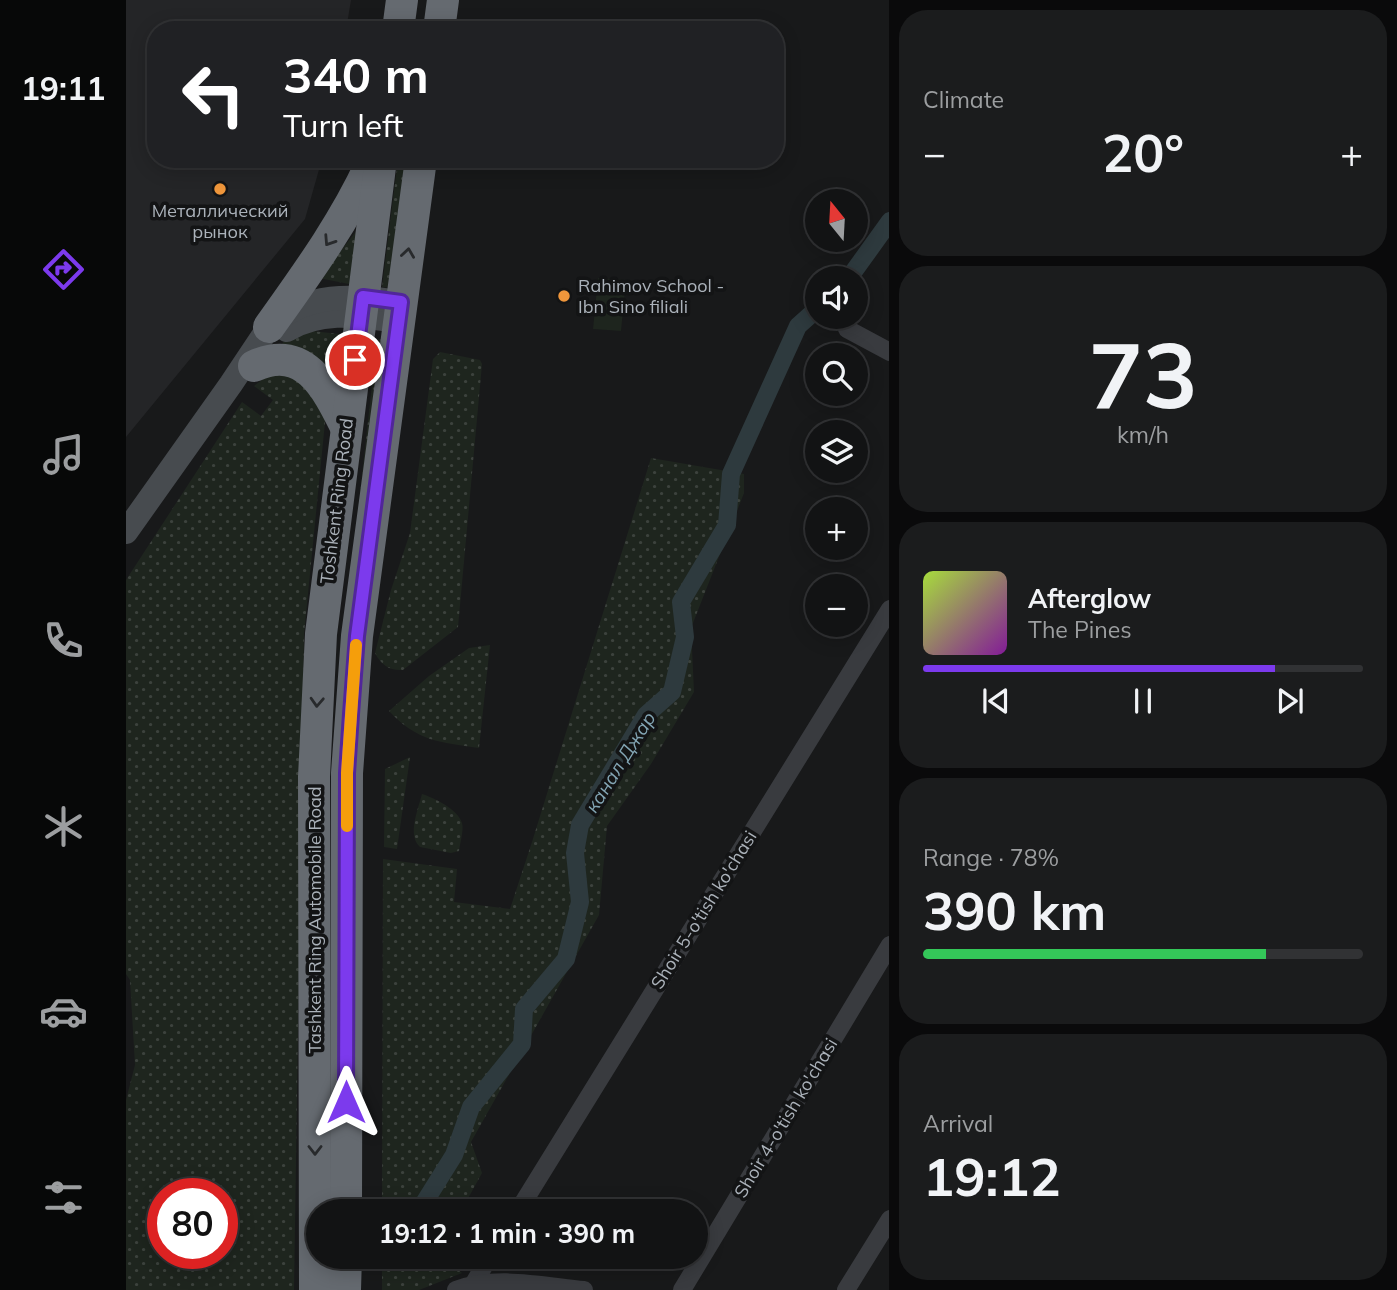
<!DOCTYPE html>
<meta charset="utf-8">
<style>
body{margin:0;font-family:Mulish,sans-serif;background:#1b1c1d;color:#f1f3f6;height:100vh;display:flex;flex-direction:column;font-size:26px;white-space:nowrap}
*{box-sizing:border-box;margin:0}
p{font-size:23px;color:#9c9ea0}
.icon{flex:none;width:38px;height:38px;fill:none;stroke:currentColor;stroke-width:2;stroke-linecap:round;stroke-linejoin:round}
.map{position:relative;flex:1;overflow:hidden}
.panel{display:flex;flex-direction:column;gap:10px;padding:10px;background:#0a0a0b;width:508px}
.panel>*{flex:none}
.hud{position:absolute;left:21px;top:21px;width:637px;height:147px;border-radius:28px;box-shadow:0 4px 18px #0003,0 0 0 2px #313234;background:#202124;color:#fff;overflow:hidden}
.needle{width:46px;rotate:342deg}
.controls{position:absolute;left:679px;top:189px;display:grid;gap:14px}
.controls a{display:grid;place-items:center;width:63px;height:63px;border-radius:50%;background:#121314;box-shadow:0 4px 18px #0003,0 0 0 2px #313234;font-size:35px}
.speed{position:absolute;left:21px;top:1178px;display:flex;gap:14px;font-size:35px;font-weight:700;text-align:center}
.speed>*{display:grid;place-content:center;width:91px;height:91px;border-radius:50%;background:#121314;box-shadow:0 4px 18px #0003,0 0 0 2px #313234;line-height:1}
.speed .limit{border:10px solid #d22;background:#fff;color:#111}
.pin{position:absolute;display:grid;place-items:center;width:60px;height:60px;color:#fff;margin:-30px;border:4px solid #fff;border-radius:50%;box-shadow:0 2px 7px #0007}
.me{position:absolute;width:77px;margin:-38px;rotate:0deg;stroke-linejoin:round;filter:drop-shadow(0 0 5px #0008)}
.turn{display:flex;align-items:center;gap:24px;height:147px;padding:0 21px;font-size:32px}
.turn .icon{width:91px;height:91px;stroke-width:2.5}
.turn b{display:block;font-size:49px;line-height:60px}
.big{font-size:52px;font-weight:700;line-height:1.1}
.panel .card{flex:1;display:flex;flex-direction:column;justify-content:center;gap:10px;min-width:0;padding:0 24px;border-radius:28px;background:#1b1c1d}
.panel .dial{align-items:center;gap:0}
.dial b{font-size:91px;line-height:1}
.song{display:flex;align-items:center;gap:21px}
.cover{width:84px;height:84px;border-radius:10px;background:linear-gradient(135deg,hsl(80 70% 55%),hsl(290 70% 35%))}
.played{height:7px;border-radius:4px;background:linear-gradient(90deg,#7c3aed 80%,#313234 80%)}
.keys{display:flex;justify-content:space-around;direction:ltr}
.heat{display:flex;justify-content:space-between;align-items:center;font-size:38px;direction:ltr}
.charge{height:10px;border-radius:5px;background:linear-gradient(90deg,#34c759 78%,#313234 0)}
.trip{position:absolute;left:180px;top:1199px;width:402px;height:70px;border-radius:35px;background:#121314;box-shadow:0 4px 18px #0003,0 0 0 2px #313234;font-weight:700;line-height:70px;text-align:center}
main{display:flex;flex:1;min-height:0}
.dock{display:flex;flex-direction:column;width:126px;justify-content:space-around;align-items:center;background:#070808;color:#9c9ea0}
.dock .icon{width:49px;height:49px}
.dock .active{color:#7c3aed}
.dock b{font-size:32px;color:#f1f3f6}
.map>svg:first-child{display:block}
</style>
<main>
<nav class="dock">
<b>19:11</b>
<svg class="icon active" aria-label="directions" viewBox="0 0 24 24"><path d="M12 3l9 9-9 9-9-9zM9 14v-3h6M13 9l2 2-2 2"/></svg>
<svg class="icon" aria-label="music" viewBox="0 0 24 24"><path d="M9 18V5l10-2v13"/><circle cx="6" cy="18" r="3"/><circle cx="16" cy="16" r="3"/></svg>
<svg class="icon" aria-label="phone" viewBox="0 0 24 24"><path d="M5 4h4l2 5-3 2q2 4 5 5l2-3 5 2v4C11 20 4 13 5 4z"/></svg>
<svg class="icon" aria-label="climate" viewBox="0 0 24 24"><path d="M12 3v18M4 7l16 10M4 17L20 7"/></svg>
<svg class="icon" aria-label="car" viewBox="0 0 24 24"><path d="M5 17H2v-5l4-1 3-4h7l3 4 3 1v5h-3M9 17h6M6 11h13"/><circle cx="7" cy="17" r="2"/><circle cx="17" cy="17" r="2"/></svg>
<svg class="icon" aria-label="filters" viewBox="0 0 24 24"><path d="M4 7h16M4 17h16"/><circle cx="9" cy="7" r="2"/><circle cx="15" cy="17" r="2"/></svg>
</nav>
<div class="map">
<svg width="764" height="1290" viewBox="0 0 764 1290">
<defs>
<pattern id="grass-dots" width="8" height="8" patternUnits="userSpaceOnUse" patternTransform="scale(1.75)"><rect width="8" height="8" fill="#1e251e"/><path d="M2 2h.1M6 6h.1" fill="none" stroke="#3c423d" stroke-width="1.8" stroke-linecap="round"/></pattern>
</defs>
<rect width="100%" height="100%" fill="#18191a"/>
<polygon fill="#242527" points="0,0 225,0 220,30 30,30 30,159 196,159 179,219 0,437"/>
<g fill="url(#grass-dots)" fill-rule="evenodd">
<polygon points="272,159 283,159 266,288 256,287"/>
<polygon points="236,224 228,285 193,278"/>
<polygon points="186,331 222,335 212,387 153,348 159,340"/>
<polygon points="251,339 259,340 222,604"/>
<path d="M314,352L354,360L356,364L332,627L277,670C264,671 255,665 249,653L265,590L284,533L307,359Z"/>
<path d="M142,375H167L200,412L178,634L168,1290H0V1100L9,1065L4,980L0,974V580L116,402L135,416L147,400L128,386ZM37,1194H96V1253H37Z"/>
<polygon points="525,458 618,474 618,493 565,628 568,692 525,764 481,826 473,915 345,1142 356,1173 335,1211 256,1211 257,859 331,869 328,902 384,909 406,842"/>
<path d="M364,645L353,748C314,742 292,742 263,711L303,676L343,648Z"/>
<polygon points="284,757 271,849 258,847 259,769"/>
<path d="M296,794C308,798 332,809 336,823C338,830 334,843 333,851L325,853L294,847C281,835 292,810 296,794Z"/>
<polygon points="256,1257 317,1257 336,1273 293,1290 256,1290"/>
</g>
<polygon fill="#1e251e" points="472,278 500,280 495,331 467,329"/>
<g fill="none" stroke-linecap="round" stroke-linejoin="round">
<g stroke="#2e3a3e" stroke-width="18">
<polyline points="723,278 764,221"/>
<polyline points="293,1211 328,1155 345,1107 396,1044 398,1009 440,959 454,902 449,853 454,825 520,715 546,692 559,637 555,602 601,525 605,474 672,326 691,309"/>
</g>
<g stroke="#393b3f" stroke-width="18">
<polyline points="721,329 764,352"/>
<polyline points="392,1211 764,609"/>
<polyline points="348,1283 364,1256"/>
<path d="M330,1290C369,1275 417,1286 458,1290"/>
<polyline points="556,1290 764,945"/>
<polyline points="720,1290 764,1219"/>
</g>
<g stroke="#474b4f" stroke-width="24">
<path d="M161,330C196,309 233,316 272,321"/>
<path d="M0,532L105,384L143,327C181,291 226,296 275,302"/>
</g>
<g stroke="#656a70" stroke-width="32">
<polyline points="272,30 276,0"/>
<polyline points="313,30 317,0"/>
<path d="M143,327C180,275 218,223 245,164"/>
<path d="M128,366C179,343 201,389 220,427"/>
<polyline points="220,1211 221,773 231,636 295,159"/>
<polyline points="189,1290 188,777 195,634 255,159"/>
<polyline points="219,1290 220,1256"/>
</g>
</g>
<defs><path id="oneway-chevron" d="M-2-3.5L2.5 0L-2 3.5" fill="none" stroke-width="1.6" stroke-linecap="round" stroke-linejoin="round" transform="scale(1.75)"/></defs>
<g stroke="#282a2c">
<use href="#oneway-chevron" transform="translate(203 241) rotate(123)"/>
<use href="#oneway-chevron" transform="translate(282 253) rotate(-82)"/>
<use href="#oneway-chevron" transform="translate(191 702) rotate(93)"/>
<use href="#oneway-chevron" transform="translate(189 1150) rotate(90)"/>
</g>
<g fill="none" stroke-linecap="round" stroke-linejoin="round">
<g stroke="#51269a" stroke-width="18">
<polyline id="route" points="220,1102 221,773 225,714 231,636 275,302 237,297 229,360"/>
</g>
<use href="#route" stroke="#7c3aed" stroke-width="12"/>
<polyline stroke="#f59e0b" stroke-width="12" points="221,826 221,773 230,645"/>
</g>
<g fill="#ef963b" stroke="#131415" stroke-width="2.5">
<circle cx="94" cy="189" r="7"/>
<circle cx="438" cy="296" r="7"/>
</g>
<g text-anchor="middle" stroke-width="7" stroke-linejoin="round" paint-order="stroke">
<g font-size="18" fill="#abb2ba" stroke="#131415">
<text x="94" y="217">Металлический<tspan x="94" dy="21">рынок</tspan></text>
<text x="452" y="292" text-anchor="start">Rahimov School -<tspan x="452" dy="21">Ibn Sino filiali</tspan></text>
</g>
<g font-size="18" fill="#abb2ba" stroke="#131415">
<text transform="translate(211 501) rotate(-83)" y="6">Toshkent Ring Road</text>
<text transform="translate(578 910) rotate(-58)" y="6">Shoir 5-o'tish ko'chasi</text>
<text transform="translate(189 920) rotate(-90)" y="6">Tashkent Ring Automobile Road</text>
<text transform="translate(660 1118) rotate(-59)" y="6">Shoir 4-o'tish ko'chasi</text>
</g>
<g font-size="19" font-style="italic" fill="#83a5b4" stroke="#131415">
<text transform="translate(494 762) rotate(-58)" y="7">канал Джар</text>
</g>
</g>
</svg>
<div class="controls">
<a><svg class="needle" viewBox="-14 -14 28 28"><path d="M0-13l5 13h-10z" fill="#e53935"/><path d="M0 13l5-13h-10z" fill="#9c9ea0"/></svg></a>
<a><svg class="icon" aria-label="sound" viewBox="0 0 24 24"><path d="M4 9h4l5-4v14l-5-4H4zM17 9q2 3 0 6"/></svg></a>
<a><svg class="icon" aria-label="search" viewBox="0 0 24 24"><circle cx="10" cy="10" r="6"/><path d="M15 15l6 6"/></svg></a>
<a><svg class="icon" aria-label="layers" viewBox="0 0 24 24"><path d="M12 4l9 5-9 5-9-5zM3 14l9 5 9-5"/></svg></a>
<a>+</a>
<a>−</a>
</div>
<div class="speed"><div class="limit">80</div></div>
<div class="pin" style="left:229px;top:360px;background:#d93025"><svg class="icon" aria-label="arrive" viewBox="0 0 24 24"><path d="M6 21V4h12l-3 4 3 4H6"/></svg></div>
<svg class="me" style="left:220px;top:1102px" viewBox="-20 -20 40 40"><path d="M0-17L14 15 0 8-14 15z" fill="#7c3aed" stroke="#fff" stroke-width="4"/></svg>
<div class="trip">19:12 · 1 min · 390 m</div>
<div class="hud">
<div class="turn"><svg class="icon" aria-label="left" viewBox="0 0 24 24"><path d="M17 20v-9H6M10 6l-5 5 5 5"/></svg><div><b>340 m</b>Turn left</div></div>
</div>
</div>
<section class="panel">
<div class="card"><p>Climate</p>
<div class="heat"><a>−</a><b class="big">20°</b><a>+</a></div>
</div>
<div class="card dial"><b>73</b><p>km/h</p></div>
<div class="card">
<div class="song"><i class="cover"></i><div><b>Afterglow</b><p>The Pines</p></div></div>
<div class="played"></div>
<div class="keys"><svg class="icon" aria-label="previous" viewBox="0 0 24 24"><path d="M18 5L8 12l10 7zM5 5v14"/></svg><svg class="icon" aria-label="pause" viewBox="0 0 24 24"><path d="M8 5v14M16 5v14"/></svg><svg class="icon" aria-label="next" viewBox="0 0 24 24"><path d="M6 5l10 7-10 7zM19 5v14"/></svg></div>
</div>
<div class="card"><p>Range · 78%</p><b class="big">390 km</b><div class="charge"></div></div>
<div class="card"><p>Arrival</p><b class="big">19:12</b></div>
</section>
</main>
